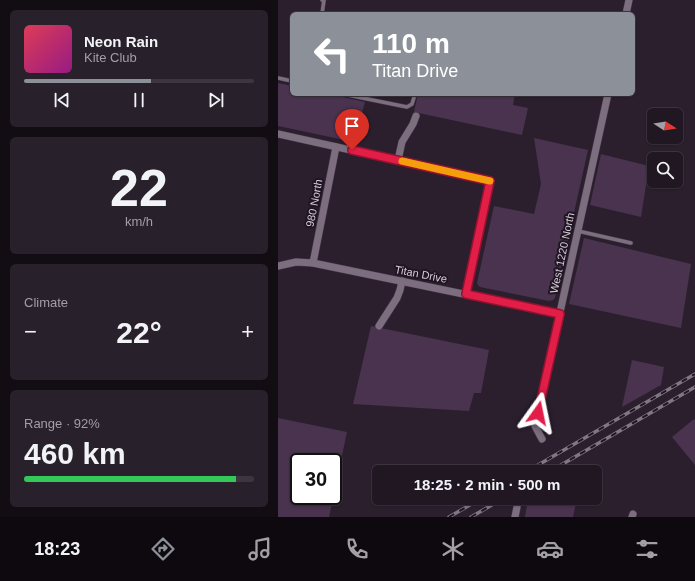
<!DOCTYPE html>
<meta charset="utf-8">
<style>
body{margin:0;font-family:Arial,sans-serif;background:#28202a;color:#f1f3f6;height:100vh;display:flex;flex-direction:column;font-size:15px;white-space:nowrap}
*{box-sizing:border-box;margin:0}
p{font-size:13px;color:#a29fa5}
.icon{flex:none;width:22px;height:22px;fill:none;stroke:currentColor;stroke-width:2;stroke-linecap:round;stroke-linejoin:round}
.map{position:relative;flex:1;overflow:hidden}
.details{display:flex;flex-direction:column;gap:10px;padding:10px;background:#120d13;width:278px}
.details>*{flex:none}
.banner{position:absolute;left:12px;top:12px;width:345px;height:84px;border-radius:6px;box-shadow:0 1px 3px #0004,0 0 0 1px #3d3640;background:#8c9099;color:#fff;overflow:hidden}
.needle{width:26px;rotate:102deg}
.buttons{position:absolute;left:369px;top:108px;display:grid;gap:8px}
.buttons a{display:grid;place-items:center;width:36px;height:36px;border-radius:6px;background:#201722;box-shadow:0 1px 3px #0004,0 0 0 1px #3d3640;font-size:20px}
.speed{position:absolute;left:12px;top:453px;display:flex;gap:8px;font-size:20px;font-weight:700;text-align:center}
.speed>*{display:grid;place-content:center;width:52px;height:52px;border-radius:50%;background:#201722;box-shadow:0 1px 3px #0004,0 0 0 1px #3d3640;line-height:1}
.speed .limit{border:2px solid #111;border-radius:6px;background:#fff;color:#111}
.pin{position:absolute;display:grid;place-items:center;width:34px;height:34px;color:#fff;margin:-41px -17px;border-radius:50% 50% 50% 0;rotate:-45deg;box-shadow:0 0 4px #0007}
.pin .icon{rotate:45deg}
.me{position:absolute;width:44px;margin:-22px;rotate:12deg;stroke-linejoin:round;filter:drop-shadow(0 0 3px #0008)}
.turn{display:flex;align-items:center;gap:14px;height:84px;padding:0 16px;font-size:18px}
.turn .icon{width:52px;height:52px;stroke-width:2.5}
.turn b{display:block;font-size:28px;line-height:34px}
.big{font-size:30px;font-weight:800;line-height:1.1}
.details .tile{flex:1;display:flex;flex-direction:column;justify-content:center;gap:6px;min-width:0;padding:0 14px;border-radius:6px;background:#28202a}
.details .dial{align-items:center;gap:0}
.dial b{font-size:52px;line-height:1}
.song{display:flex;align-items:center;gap:12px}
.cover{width:48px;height:48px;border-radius:6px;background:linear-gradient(135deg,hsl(350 70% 55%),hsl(310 70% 35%))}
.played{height:4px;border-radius:2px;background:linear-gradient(90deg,#8c9099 55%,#3d3640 55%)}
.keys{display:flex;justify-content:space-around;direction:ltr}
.heat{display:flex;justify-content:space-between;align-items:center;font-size:22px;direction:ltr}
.charge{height:6px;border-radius:3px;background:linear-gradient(90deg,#34c759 92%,#3d3640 0)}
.trip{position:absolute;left:94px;top:465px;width:230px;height:40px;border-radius:6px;background:#201722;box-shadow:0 1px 3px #0004,0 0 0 1px #3d3640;font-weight:800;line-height:40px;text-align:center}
.menu{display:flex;height:64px;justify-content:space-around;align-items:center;background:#0d090e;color:#a29fa5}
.menu .icon{width:28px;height:28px}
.menu .on{color:#8c9099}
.menu b{font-size:18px;color:#f1f3f6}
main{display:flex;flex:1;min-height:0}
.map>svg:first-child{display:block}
</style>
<main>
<section class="details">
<div class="tile">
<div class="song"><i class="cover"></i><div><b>Neon Rain</b><p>Kite Club</p></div></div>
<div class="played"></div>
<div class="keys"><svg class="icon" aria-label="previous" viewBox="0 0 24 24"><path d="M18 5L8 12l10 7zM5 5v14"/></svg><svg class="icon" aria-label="pause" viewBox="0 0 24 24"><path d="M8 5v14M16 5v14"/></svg><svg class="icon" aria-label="next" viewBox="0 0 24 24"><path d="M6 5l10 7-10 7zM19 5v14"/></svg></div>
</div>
<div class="tile dial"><b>22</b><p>km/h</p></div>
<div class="tile"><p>Climate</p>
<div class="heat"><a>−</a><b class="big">22°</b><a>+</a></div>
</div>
<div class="tile"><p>Range · 92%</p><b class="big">460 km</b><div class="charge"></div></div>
</section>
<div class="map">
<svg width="417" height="517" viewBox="0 0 417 517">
<rect width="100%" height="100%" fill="#2b1f2e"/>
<g fill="#49334f" fill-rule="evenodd">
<polygon points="0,83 14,86 14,94 51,94 87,102 76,142 0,126"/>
<polygon points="140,94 237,94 235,105 250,108 244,135 136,112"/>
<polygon points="256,138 310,150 277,298 275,300 271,301 202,287 200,285 199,283 216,206 256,214 263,184"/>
<polygon points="323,154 371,166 363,217 312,205"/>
<polygon points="306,238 413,264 403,328 291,304"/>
<polygon points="93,326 211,350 203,393 196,393 191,411 75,404"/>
<polygon points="354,360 386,367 383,385 344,407"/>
<path d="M0,418L69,432L51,517H0ZM21,462H55V496H21Z"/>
<polygon points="416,419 417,420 417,465 394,437"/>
<polygon points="253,498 299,498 295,517 247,517 250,499"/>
</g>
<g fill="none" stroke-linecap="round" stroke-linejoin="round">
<g stroke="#463b49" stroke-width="4.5">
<g id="service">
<polyline points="44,14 46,0 44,0"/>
<polyline points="0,78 14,81"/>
<polyline points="65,94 129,107 134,104 137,94"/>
<polyline points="300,231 353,243"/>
</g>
</g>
<g stroke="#463b49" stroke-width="8">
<g id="minor">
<polyline points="348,14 351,0"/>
<polyline points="0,134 212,181 188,294"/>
<polyline points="120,160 124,142 135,124 138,116"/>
<polyline points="35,263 58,147"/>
<polyline points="0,266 18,262 35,263 282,314"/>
<polyline points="101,326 119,298 122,290 124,281"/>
<polyline points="264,439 257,426 330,94"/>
<polyline points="237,517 239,507"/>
<polyline points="354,517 355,514"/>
</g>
</g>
<use href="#service" stroke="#7c6d7f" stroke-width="3.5"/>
<use href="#minor" stroke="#7c6d7f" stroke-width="7"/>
<g stroke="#817784" stroke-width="3.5">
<g id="rail">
<polyline points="248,472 417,374"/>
<polyline points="271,472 417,387"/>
<polyline points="171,517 204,498"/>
<polyline points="193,517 226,498"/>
</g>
</g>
<use href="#rail" stroke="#211524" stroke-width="2" stroke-dasharray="6" stroke-linecap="butt"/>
</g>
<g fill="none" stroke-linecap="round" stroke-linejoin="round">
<g stroke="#92132f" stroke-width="10">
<polyline id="route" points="74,150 212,181 188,294 282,314 260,413"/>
</g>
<use href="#route" stroke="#e11d48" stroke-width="7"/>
<polyline stroke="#f59e0b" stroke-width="7" points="124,161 212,181"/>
</g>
<g text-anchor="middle" stroke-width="4" stroke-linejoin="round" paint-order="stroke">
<g font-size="11" fill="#d6ced9" stroke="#211524">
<text transform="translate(36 203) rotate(-79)" y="4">980 North</text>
<text transform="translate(284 253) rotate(-78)" y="4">West 1220 North</text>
<text transform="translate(143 274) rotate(11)" y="4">Titan Drive</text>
</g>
</g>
</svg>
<div class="buttons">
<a><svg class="needle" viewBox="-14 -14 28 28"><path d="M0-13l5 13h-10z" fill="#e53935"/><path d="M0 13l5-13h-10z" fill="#a29fa5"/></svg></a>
<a><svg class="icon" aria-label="search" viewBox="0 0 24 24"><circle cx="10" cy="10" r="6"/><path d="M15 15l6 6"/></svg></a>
</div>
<div class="speed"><div class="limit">30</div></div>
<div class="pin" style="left:74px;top:150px;background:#d93025"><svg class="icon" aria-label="arrive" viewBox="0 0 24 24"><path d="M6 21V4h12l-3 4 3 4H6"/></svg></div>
<svg class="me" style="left:260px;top:413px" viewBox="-20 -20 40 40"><path d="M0-17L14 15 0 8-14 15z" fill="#e11d48" stroke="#fff" stroke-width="4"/></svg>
<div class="trip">18:25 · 2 min · 500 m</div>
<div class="banner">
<div class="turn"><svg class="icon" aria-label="left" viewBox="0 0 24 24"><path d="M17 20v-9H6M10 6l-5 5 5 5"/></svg><div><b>110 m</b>Titan Drive</div></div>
</div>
</div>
</main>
<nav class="menu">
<b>18:23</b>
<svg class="icon on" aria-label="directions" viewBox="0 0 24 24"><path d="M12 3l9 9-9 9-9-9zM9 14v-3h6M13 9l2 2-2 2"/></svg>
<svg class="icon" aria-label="music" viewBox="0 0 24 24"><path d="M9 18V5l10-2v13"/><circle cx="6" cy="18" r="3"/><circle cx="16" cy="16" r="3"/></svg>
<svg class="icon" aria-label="phone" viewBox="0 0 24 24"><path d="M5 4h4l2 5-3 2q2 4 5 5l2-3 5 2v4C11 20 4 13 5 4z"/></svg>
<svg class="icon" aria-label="climate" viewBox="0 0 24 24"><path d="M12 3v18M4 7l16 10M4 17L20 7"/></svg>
<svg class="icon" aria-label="car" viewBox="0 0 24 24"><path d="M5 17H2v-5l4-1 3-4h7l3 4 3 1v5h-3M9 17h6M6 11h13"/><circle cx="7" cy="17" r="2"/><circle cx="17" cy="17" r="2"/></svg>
<svg class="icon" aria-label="filters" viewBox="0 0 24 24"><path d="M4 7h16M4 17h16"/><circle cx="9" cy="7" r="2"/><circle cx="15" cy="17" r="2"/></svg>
</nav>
